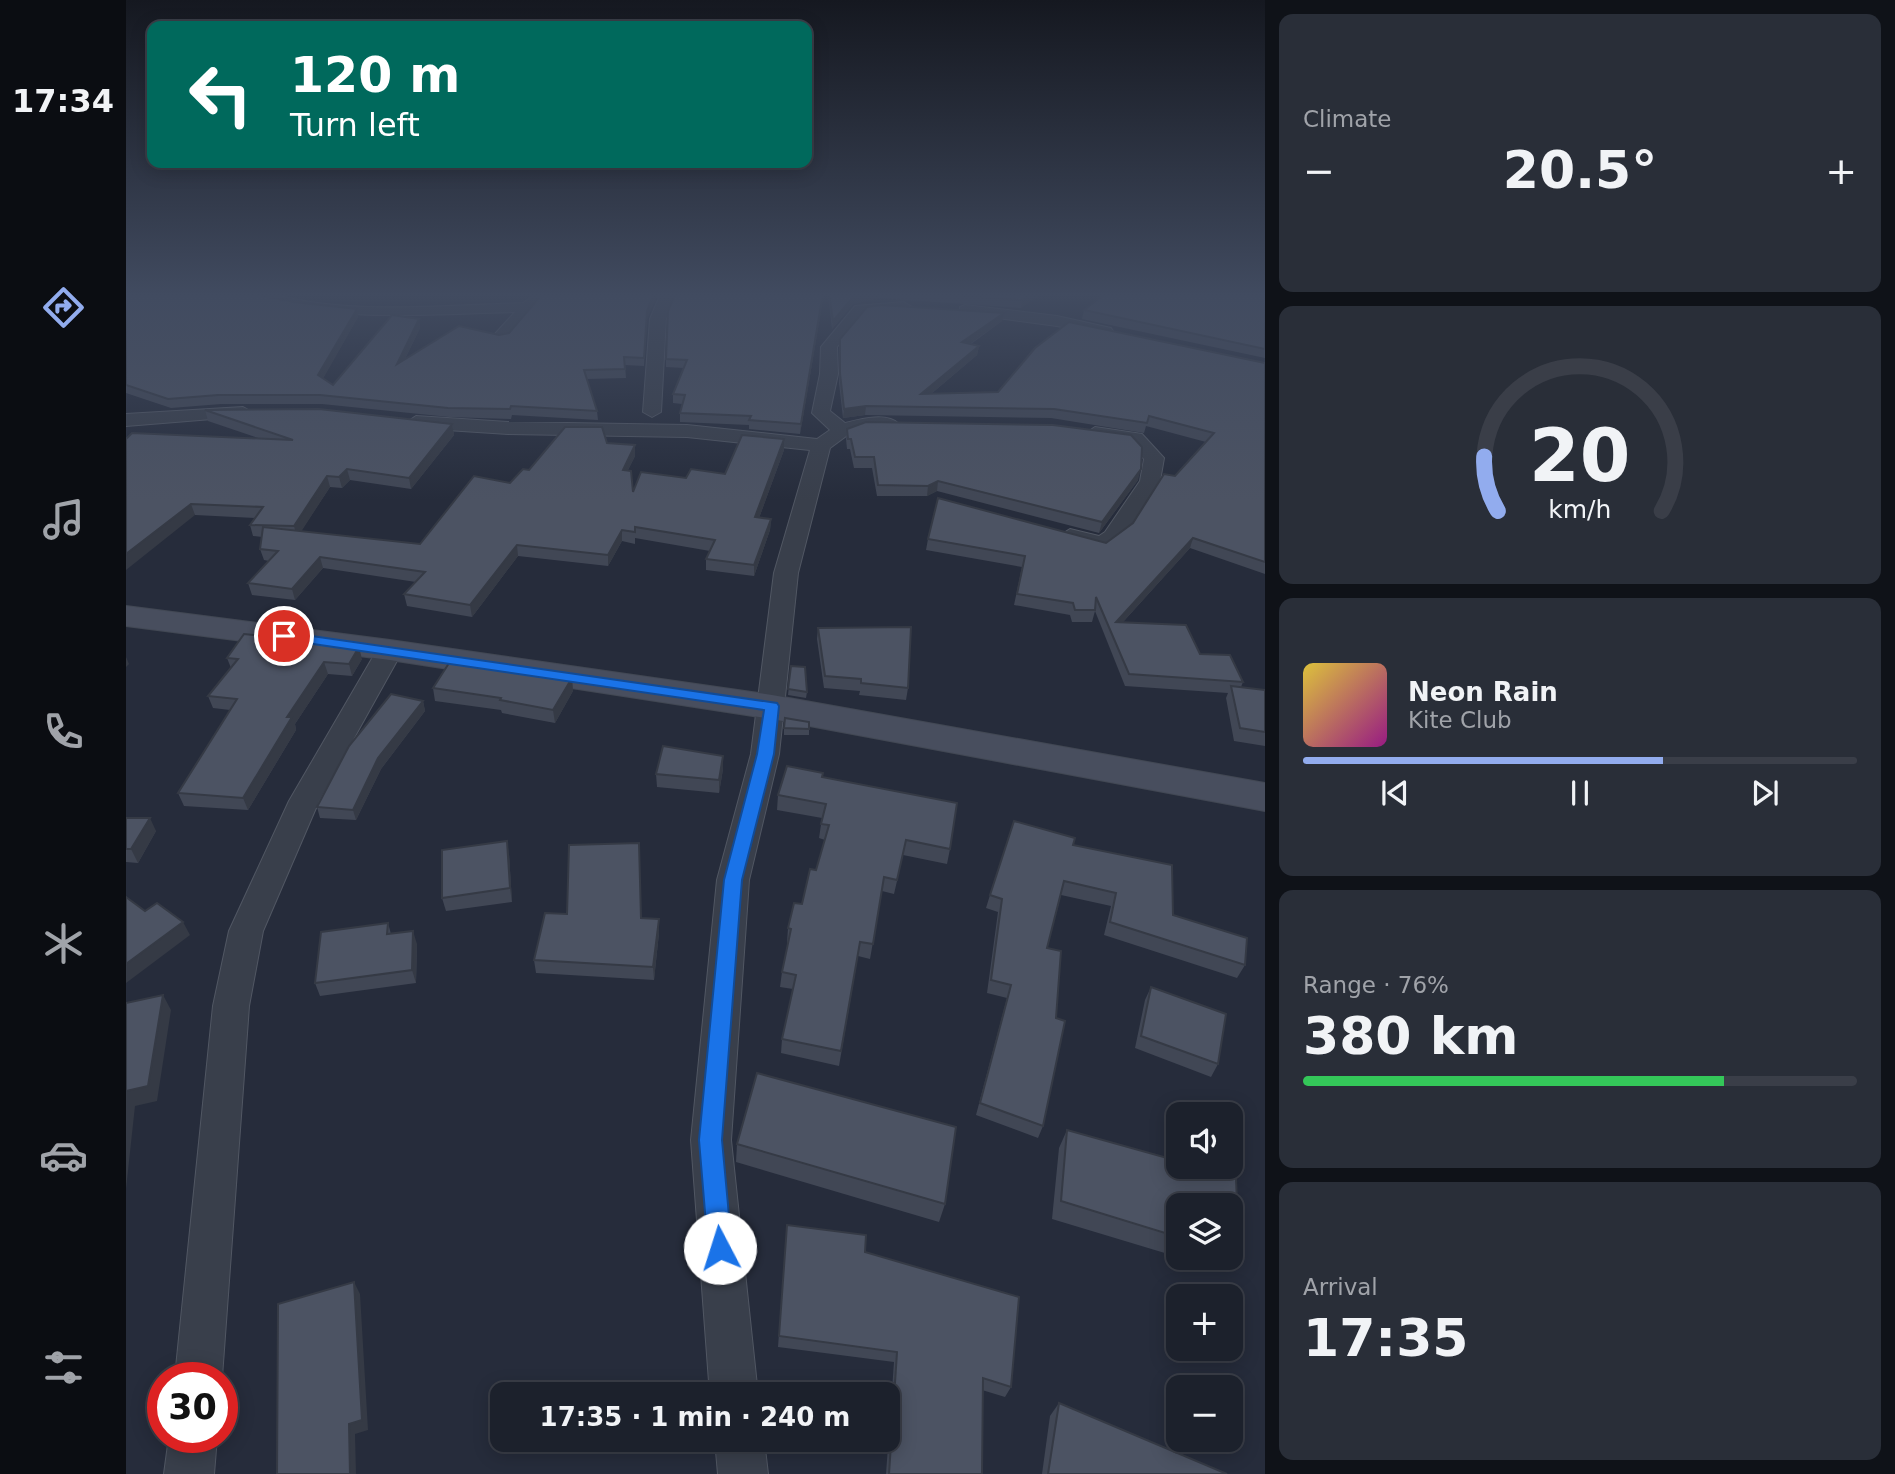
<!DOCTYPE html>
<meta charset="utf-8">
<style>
body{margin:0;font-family:"DejaVu Sans",sans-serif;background:#292e38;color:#f1f3f6;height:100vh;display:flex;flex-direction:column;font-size:26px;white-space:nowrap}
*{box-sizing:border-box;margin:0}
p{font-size:23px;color:#a0a3a9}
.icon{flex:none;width:38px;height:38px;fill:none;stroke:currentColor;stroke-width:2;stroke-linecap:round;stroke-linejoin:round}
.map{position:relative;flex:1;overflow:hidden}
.panel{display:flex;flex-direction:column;gap:14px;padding:14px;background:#0f1218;width:630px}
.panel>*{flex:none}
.top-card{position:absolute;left:21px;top:21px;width:665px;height:147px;border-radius:14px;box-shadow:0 4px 18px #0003,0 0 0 2px #3a3e48;background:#00695c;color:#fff;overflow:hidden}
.controls{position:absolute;left:1040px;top:1102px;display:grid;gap:14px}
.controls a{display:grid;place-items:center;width:77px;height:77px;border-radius:14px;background:#1c212c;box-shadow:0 4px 18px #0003,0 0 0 2px #3a3e48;font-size:35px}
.speed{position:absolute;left:21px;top:1362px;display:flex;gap:14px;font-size:35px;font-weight:700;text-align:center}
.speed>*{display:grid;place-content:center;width:91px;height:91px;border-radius:50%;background:#1c212c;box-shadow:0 4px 18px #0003,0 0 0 2px #3a3e48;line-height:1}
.speed .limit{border:10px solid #d22;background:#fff;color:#111}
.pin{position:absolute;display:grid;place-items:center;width:60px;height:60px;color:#fff;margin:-30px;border:4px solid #fff;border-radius:50%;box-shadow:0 2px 7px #0007}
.me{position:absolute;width:77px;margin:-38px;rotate:355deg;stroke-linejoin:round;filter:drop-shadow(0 0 5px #0008)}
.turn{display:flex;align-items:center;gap:24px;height:147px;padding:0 28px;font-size:32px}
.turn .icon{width:91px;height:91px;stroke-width:2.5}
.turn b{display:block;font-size:49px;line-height:60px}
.big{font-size:52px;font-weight:700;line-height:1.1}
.panel .tile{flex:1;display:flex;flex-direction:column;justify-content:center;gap:10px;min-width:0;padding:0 24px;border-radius:14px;background:#292e38}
.panel .dial{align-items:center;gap:0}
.dial svg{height:182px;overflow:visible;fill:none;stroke:#3a3e48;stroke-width:7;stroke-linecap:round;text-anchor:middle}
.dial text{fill:#f1f3f6;stroke:none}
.song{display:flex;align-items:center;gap:21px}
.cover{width:84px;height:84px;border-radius:10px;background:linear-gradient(135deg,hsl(50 70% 55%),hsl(310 70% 35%))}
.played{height:7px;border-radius:4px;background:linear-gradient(90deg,#92acee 65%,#3a3e48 65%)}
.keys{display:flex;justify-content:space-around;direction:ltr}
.heat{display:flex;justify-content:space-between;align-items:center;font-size:38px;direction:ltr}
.charge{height:10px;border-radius:5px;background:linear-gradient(90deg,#34c759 76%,#3a3e48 0)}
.trip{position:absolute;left:364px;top:1382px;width:410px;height:70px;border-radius:14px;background:#1c212c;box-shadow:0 4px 18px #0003,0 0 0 2px #3a3e48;font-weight:700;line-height:70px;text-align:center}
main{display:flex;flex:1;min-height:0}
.tab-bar{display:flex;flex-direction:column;width:126px;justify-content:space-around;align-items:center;background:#0b0d12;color:#a0a3a9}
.tab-bar .icon{width:49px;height:49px}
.tab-bar .on{color:#92acee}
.tab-bar b{font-size:32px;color:#f1f3f6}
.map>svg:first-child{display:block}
</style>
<main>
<nav class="tab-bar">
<b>17:34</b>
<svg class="icon on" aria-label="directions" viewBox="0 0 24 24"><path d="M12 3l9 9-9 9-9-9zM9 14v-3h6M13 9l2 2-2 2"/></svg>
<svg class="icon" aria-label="music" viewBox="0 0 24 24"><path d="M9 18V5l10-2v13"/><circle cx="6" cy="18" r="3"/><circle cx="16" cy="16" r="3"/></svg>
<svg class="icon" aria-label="phone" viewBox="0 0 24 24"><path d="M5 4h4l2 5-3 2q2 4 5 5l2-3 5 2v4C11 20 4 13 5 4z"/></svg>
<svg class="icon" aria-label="climate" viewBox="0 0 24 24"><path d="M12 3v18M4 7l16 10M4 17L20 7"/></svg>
<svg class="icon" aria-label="car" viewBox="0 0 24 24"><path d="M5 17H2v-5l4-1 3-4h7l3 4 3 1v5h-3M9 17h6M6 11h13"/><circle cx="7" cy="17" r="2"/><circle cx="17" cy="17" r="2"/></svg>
<svg class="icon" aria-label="filters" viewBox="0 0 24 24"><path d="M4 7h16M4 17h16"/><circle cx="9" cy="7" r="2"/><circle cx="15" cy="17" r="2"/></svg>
</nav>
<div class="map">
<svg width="1139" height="1474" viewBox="0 0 1139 1474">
<rect width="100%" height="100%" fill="#262c3b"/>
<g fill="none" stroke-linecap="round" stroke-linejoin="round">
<g stroke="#515763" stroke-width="2">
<g id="street">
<path d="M140,293H155L153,296C233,315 317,305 397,303L410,294L417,298L381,339L375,341L367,336L389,312C304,314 222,322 139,301L137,298Z"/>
<polygon points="535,293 550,293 540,319 535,412 526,417 517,412 524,319"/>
<path d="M778,302L786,307L783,310L738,313L711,347L712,374L704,411L719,423C735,419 761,412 773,424L764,430H739L723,434L704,448L672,573L653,754L623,880L605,1140L632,1395H584L565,1140L591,880L625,754L648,573L684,450L561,437L382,434L290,428L281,422L290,416L382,422L561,425L691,439L704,430L686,413L694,374L695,347L729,306Z"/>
<polygon points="839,305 931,316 985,328 987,331 979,336 931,326 834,313 834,307"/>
<polygon points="117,407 126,412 123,416 0,426 0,414"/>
<polygon points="969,427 1016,434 1038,458 1034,481 995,542 976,551 936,541 933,536 944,529 973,536 979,532 1014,481 1018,459 1003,443 962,437 960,433"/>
<polygon points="264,642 273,645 277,650 193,801 137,931 123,1006 96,1377 49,1377 87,1006 103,931 163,801 251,650 255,645"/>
<polygon points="43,1437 91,1437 88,1474 38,1474"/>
<polygon points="589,1440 638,1440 642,1474 592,1474"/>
</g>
</g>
<g stroke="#424854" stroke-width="2">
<polygon id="secondary" points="0,606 264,640 646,695 1139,783 1139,811 646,719 264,660 0,626"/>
</g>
<use href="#street" fill="#393f4b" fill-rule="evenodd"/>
<use href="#secondary" fill="#484e5e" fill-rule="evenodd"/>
</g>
<g fill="#414755">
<polygon points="0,293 136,295 168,302 231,309 232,317 197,378 207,385 293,319 294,328 279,359 383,333 416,293 532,293 521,319 518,366 499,365 500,378 461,379 471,411 472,420 386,415 385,419 323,417 196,404 95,404 45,408 0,393"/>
<polygon points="157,293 168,293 168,296 157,294"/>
<polygon points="698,293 674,434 623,429 623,425 554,422 554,413 556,404 547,403 547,394 558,368 540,367 540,359"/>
<polygon points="702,293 916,293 895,308 753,298 727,304 706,329"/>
<polygon points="1139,293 1139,358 956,319 958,310"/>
<polygon points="878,313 876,321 845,344 853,346 851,355 805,394 872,392 1139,363 1139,574 1064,548 997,622 1074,654 1117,682 1115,687 1139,690 1139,746 1108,741 1100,698 1102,693 999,686 969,611 966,622 946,622 944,615 888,605 896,567 800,550 802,539 980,543 1007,523 1080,442 1020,426 1018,433 925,418 739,415 717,418 713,383 714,339"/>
<polygon points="79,410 326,424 328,435 285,489 224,480 216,488 204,487 175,531 294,544 403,470 481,443 509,456 502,470 507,492 560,478 599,474 658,439 658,450 633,518 645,519 644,530 628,576 580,570 580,559 584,551 509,538 509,544 496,541 482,566 392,556 346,617 281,606 278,594 290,582 197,568 169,600 126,595 122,583 143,561 138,560 134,549 136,537 127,536 124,525 129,518 69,515 0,439 135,439 82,421"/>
<polygon points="721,429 1012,480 973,533 811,491 801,496 751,496 746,468 728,468 724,449 721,449 720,439"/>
<polygon points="692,628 782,688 780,700 733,695 734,691 698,688 691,639"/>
<polygon points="101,658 236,659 226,676 202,674 169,724 170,730 122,810 58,806 52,793 104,710 87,708 82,696 105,668"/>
<polygon points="665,666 681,692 680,698 662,695"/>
<polygon points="446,678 447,691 429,723 376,713 375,710 309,701 307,688"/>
<polygon points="297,701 299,711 255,769 230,820 194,818 191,807"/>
<polygon points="658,728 683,729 683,735 658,735"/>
<polygon points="597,756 597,769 593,793 531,787 530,774"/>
<polygon points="697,778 824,849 821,864 777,855 768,894 756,891 744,959 732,956 713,1066 655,1053 656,1039 667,989 654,987 656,972 662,943 661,943 662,928 676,904 690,870 699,840 693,838 696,818 651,810 652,795"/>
<polygon points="0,818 30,831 12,863 0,862"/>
<polygon points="947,845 1119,965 1111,978 978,935 985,906 935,895 921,948 917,1126 912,1138 850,1115 881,998 861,993 872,912 860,908 864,895"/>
<polygon points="383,854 386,902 320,911 316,898"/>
<polygon points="515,918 533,933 528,980 410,973 408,960"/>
<polygon points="262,923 265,934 291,944 290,983 194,996 189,983"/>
<polygon points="1025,987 1092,1064 1085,1077 1009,1048 1019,1000"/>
<polygon points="941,1130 1052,1161 1052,1167 1072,1167 1110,1178 1113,1255 1100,1272 1055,1258 1104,1258 1104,1206 1052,1206 1052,1257 926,1219 933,1148"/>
<polygon points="611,1144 819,1204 813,1222 610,1162"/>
<polygon points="661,1225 739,1252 885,1387 879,1397 856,1390 856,1474 760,1474 768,1362 652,1347"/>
<polygon points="933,1403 1101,1474 916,1474 924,1416"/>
</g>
<g fill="#353a45">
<polygon points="528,293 532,293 521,319 518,366 521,311"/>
<polygon points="697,293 698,293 674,434 675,424"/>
<polygon points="741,293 754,293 753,298 727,304 706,329 707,321 728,296"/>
<polygon points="906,293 916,293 895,308 896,300"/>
<polygon points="231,309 232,317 194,384 192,375"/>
<polygon points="878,313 876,321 834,351 836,342"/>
<polygon points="293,319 294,328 272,373 271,364"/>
<polygon points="853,346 851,355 793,404 795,394"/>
<polygon points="740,406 739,415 717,418 718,409"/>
<polygon points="326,424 328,435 285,489 283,478"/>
<polygon points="658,439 658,450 629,529 629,517"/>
<polygon points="509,445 509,456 497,480 497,470"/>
<polygon points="221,469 224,480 216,488 213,477"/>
<polygon points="1015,469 1012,480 973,533 976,522"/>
<polygon points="201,476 204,487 171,538 168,526"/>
<polygon points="812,481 811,491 801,496 802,486"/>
<polygon points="65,504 69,515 0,570 0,554"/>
<polygon points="645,519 644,530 628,576 628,565"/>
<polygon points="496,530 496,541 482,566 482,555"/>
<polygon points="1067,538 1064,548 987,633 990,622"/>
<polygon points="391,545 392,556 346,617 344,605"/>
<polygon points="194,557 197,568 169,600 166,589"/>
<polygon points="233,647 236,659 226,676 223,664"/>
<polygon points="0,657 3,664 0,667"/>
<polygon points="198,662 202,674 169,724 170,730 122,810 117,798 161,717"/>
<polygon points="446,678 447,691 429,723 427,710"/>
<polygon points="297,701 299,711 255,769 230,820 227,810 252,758"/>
<polygon points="597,756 597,769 593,793 593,780"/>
<polygon points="24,818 30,831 12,863 5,849"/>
<polygon points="381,841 383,854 386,902 384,888"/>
<polygon points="533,919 533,933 528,980 527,967"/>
<polygon points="57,922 64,935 0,983 0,964"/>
<polygon points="287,931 291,944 290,983 286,970"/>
<polygon points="37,995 45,1010 31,1101 9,1106 0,1189 0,1091"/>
<polygon points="228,1282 234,1294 242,1430 229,1434 230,1474 224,1474 223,1424"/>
</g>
<g fill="#4c5363" stroke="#353a45" stroke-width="2">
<polygon points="0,293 135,293 136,296 168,302 231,309 192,375 207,385 266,315 293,319 271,364 333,326 373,335 383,333 417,293 528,293 521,311 518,358 498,357 499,369 458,370 471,411 385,406 384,409 322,408 194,395 92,395 42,399 0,385"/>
<polygon points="550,293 697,293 675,424 623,420 625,416 554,413 559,395 547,394 561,360 540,359 542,311"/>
<polygon points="703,293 741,293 728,296 707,321"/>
<polygon points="796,293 906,293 896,300"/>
<polygon points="980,293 1139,293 1139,349 958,310"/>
<polygon points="755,305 878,313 836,342 853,346 795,394 872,392 909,348 943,322 1139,363 1139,562 1067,538 990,622 1060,625 1074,654 1104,655 1117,682 1003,674 970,597 969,610 949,610 947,603 891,594 899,556 802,539 812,498 980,543 1007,523 1038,474 1049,476 1088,433 1023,416 1021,423 928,409 740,406 718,409 714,373 714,339 741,307"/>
<polygon points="193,409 326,424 283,478 221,469 213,477 201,476 168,526 124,525 137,507 65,504 0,554 0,439 6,433 167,440 79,410"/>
<polygon points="740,422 927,425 1005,435 1016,447 1015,469 976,522 812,481 802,486 752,485 748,457 729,457 725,439 722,439 721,429"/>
<polygon points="439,427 476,427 481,443 509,445 497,470 505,471 507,492 515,472 560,478 565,469 599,474 616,435 658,439 629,517 645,519 628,565 580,559 589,540 509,527 509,532 496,530 482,555 391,545 344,605 278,594 299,572 194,557 166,589 122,583 152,551 134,549 137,527 294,544 348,476 384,483 397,469 403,470"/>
<polygon points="785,627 782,688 735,683 735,679 699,676 692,628"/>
<polygon points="118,634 233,647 223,664 198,662 161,717 166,717 117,798 52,793 111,699 82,696 112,659 101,658"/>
<polygon points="325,660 446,678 427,710 374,700 375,698 307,688"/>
<polygon points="665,666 679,667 681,692 662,689"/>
<polygon points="1105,686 1139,690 1139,732 1114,728"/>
<polygon points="265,694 297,701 252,758 227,810 191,807 223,746"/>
<polygon points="659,718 683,722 683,729 658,728"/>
<polygon points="537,746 597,756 593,780 530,774"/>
<polygon points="661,766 697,773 696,777 831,803 824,849 780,840 771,880 758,877 747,944 734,942 715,1051 656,1039 670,975 656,972 665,929 662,928 668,903 676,904 684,869 690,870 703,825 695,824 700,804 652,795"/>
<polygon points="0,818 24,818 5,849 0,849"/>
<polygon points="888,821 949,838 947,845 1046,865 1047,915 1121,938 1119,965 984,922 990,893 938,881 921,948 935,951 930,1018 939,1021 917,1126 854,1103 885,985 865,980 876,899 864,895"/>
<polygon points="381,841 384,888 316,898 316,850"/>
<polygon points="513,843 515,918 533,919 527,967 408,960 419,913 441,914 443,845"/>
<polygon points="0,897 19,911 31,903 57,922 0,964"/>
<polygon points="262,923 261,934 287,931 286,970 189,983 195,932"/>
<polygon points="1025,987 1100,1014 1092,1064 1015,1036"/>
<polygon points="37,995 22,1086 0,1091 0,1003"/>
<polygon points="631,1073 830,1127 819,1204 611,1144"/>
<polygon points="941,1130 1052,1161 1052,1167 1072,1167 1110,1178 1113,1255 1104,1252 1104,1206 1052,1206 1052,1237 935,1201"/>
<polygon points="661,1225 740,1235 739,1252 893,1297 885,1387 857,1378 856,1474 763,1474 771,1352 653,1336"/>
<polygon points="228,1282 236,1420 223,1424 224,1474 151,1474 152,1304"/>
<polygon points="933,1403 1101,1474 922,1474"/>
</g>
<linearGradient id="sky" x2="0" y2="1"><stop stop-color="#151820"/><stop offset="0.59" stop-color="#414b60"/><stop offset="1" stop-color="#414b60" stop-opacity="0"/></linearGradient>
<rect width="1139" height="500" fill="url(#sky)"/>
<polygon fill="#1a73e8" stroke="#114b97" stroke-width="2" points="158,632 651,703 653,706 648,754 616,880 596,1140 606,1248 603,1256 594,1260 585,1256 582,1248 573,1140 598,880 631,754 638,710 153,639 151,636"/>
</svg>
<div class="controls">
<a><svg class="icon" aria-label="sound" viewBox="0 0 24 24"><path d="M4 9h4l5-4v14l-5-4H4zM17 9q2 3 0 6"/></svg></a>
<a><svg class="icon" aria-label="layers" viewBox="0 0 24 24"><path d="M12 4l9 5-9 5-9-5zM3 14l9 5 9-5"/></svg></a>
<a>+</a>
<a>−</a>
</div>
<div class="speed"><div class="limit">30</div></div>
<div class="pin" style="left:158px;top:636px;background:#d93025"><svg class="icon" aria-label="arrive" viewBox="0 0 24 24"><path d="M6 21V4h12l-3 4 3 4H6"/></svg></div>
<svg class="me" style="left:594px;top:1248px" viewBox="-20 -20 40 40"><circle r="19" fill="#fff"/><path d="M0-13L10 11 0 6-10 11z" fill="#1a73e8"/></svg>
<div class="trip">17:35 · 1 min · 240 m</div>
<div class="top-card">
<div class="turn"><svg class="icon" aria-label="left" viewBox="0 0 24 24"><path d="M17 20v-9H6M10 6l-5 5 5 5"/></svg><div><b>120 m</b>Turn left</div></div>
</div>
</div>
<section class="panel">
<div class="tile"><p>Climate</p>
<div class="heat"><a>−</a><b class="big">20.5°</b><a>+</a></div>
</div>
<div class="tile dial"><svg viewBox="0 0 100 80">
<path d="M14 69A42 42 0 1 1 86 69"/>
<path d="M14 69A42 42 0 0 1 8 45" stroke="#92acee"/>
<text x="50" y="56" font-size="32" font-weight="700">20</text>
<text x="50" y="72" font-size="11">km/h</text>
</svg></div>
<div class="tile">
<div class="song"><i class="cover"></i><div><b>Neon Rain</b><p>Kite Club</p></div></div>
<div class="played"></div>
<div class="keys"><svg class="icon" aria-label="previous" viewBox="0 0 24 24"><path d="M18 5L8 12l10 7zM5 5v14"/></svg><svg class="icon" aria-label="pause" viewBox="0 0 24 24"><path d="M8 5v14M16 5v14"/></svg><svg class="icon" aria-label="next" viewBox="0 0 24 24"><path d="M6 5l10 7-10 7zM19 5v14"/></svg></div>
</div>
<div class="tile"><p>Range · 76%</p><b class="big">380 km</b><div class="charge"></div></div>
<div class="tile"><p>Arrival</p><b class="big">17:35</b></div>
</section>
</main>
